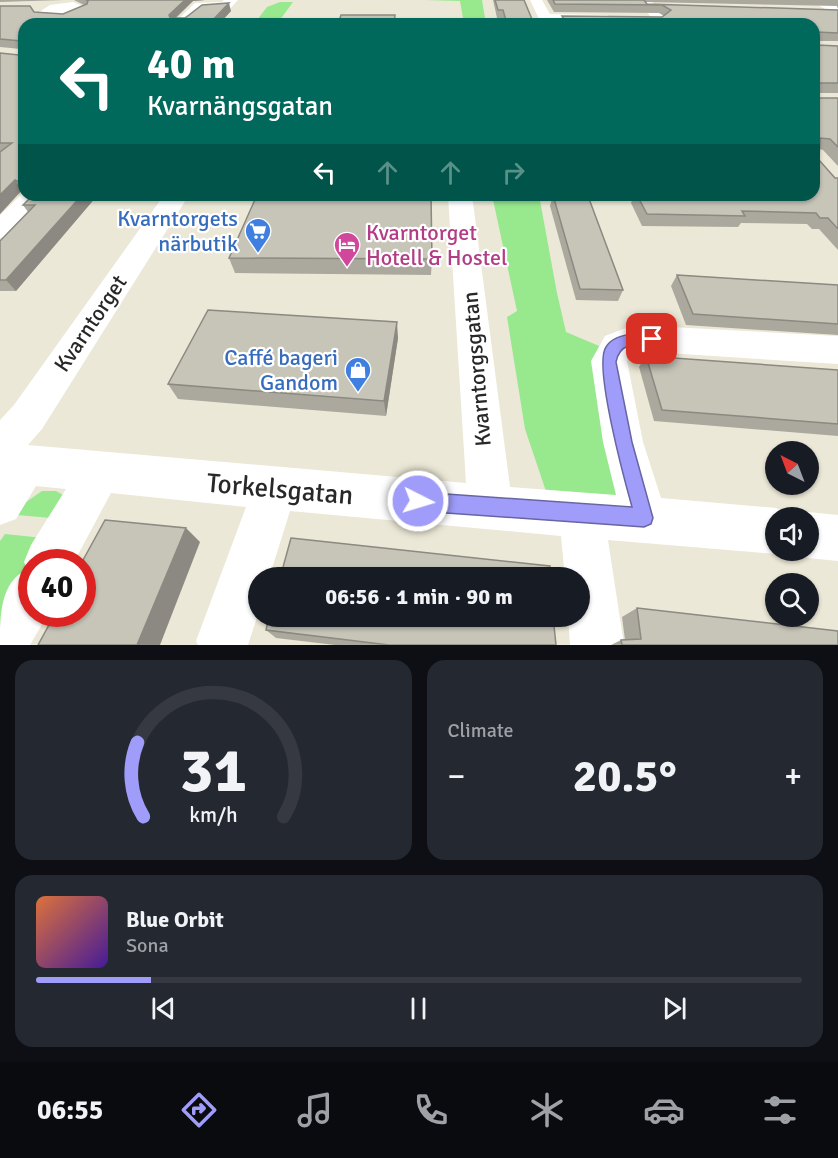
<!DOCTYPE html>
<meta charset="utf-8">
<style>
body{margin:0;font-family:Signika,sans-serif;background:#242831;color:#f1f3f6;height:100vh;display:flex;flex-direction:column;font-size:22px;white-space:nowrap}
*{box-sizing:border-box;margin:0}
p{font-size:20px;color:#9ea1a6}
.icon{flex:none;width:33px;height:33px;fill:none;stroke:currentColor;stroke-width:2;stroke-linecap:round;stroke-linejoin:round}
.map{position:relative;height:645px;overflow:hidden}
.details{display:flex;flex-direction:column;gap:15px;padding:15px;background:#0d0f14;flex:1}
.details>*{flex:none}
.top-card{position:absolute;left:18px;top:18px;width:802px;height:183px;border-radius:18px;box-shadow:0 2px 4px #0004;background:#00695c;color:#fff;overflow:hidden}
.needle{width:39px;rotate:318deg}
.tools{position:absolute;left:765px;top:441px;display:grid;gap:12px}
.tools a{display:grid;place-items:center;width:54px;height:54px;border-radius:50%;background:#171b24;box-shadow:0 2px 4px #0004;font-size:30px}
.speed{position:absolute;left:18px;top:549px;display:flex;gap:12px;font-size:30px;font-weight:700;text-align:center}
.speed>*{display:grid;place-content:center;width:78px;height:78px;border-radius:50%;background:#171b24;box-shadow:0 2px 4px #0004;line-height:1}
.speed .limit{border:9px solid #d22;background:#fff;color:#111}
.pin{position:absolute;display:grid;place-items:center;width:51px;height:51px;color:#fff;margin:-26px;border-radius:12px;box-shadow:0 3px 9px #0006}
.me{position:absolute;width:66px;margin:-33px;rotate:95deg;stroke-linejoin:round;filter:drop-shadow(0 0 4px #0008)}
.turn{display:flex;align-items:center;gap:21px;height:126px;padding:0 30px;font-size:27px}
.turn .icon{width:78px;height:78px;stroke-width:2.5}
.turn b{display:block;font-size:42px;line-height:51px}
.lanes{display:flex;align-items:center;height:57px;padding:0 30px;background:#0003;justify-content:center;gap:30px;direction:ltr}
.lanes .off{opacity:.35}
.big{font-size:45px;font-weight:700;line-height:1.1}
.details .tile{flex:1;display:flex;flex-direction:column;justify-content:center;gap:9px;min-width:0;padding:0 21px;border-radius:18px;background:#242831}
.details .dial{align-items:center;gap:0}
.dial svg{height:156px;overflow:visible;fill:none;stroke:#363941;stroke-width:7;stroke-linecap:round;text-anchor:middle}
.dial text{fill:#f1f3f6;stroke:none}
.song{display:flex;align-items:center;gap:18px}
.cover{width:72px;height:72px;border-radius:9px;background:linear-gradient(135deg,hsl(20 70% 55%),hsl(260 70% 35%))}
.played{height:6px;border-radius:3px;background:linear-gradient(90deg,#9f9cfa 15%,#363941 15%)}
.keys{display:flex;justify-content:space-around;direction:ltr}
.heat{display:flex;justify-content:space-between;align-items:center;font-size:33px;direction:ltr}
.details .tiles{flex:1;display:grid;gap:15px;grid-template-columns:1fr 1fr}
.tile:last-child{grid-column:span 2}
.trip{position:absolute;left:248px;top:567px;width:342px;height:60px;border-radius:30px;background:#171b24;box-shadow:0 2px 4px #0004;font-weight:700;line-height:60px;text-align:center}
.dock{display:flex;height:96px;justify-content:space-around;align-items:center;background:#090b0e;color:#9ea1a6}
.dock .icon{width:42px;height:42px}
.dock .on{color:#9f9cfa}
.dock b{font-size:27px;color:#f1f3f6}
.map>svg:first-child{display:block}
</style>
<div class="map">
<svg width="838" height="645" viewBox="0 0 838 645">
<rect width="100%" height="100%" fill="#ece8d7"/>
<g fill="#98e88e">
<polygon points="424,0 482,0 486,24 464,24 460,1"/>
<polygon points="280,2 293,2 277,24 254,24 267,7"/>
<polygon points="492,195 539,195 557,293 566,332 611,351 644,518 553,512 525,429 507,317 517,311"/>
<polygon points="42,491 56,491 65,496 62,519 17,515 26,502"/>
<polygon points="5,534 53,539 39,562 32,562 31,575 0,628 0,541"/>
</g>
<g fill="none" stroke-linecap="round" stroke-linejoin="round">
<g fill="#fff" fill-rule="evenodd">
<polygon points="224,0 238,0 230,9 203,10 188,24 173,24 195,3 222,2"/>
<polygon points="530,0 542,0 550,14 607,15 614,19 607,23 545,22 540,21"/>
<polygon points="638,0 651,0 670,24 656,24"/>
<polygon points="810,0 825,0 838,7 838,17"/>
<path d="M73,2L89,9C78,19 48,25 36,14L50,5Z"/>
<polygon points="24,192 24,195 47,195 10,236 0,238 0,215"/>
<path d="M164,195H189L42,429L28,445L466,483L448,195H472L510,487L616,495L603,442L591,361L605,336L634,325L838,336V364L635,351L628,356L627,361L643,442L661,498L776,508L792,515L794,518H776V550H785L776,554L608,540L624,645H570L568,616H579V578H565L561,536L290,511L269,578H258V614L248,645H198L196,641L246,507L111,493L74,562H32V614H48L30,645H0C0,615 0,583 27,569L24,562L31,545L66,489L36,486L16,519L0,525V420L14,405Z"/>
<polygon points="808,512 838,515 838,561 808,558 792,551 808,550 808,518 794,518"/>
</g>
</g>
<g fill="#aba99e">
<polygon points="0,0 64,0 0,2"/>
<polygon points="74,0 205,0 193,1 176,18 185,18 231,11 219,24 24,24 24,191 22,190 0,214 0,53 19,55 21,52 21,49 0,47 0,6 34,12 63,14 84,5"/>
<polygon points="493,0 524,0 534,24 504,24 502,18 497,18"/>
<polygon points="547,0 838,0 838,9 837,6 645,2 647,4 838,10 838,41 817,41 817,45 838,46 838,93 818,93 818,98 838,98 838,166 823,150 819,149 819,160 835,178 838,178 838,250 819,229 812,229 807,224 741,223 738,227 642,226 631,203 634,195 814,195 814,24 561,24 562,16 662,17 664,16 659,13 554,12"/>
<polygon points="553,195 623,290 618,301 576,300 550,206"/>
<polygon points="96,197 16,291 0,291 0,241 28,212 23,205"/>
<polygon points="229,258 432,259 431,275 235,273"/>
<polygon points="677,275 838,285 838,335 686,325 671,286"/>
<polygon points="398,338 386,416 178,399 168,384"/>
<polygon points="646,356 838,370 838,436 654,421 639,367"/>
<polygon points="637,608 838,645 611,645 621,640 625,640 622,617"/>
<polygon points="266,630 556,645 335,645 276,638"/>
</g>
<g fill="#8b8981">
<polygon points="185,0 205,0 193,1 171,22 169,15"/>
<polygon points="229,3 231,11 219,24 209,24"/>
<polygon points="15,180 22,190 0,214 0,195"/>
<polygon points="81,195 95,195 96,197 16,291 6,280"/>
<polygon points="397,322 398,338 386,416 384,401"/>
<polygon points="186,528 200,542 160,645 137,645"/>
</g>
<g fill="#c7c4b8" stroke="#8b8981" stroke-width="1.5">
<polygon points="86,0 185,0 169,15 170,18 185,18 202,5 229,3 209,24 24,24 24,182 19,182 15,180 0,195 0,152 12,143 0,143 0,53 19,55 21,52 21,41 0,39 0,6 30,6 34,12 63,14 87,4 88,1"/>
<polygon points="495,0 524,0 534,24 507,24 503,10 498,10"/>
<polygon points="553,0 644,0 647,4 838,10 838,33 817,32 817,45 838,46 838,83 818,83 818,98 838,98 838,147 830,139 820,138 819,160 835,178 838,178 838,229 828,218 820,218 816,213 742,211 745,216 647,214 637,195 814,195 814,24 567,24 562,16 662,17 671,10 662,5 555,4"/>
<polygon points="341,15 395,15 394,24 338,24"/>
<polygon points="33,195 82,195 6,280 0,280 0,241 35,205 23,205"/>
<polygon points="257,195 431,195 432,259 229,258"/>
<polygon points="553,195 588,196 623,290 580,289"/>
<polygon points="677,275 838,285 838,324 693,314"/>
<polygon points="208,310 397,322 384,401 168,384"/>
<polygon points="646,356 838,370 838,424 662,410"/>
<polygon points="105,520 186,528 137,645 38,645 55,614 82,614 82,562"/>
<polygon points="291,538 550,566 550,578 280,578"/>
<polygon points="637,608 838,631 838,645 622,645 621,640 641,639"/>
<polygon points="269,616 553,616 556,645 389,645 266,630"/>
</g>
<path fill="#9f9cfa" stroke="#6765a2" stroke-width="1.5" d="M634,333L652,334L659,339L652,345C635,344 620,342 616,362L632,442L653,518L651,524L644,527L418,511L412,508L409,501L412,495L418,492L632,507C625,482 593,365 606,347C612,337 623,336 634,333Z"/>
<defs>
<g id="supermarket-pin" transform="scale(1.35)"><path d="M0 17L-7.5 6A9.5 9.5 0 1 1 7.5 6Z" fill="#3f7fe0" stroke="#fff"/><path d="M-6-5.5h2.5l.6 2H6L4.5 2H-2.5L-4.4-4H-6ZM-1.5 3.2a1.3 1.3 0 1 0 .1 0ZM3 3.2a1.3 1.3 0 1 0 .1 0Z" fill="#fff"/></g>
<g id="hotel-pin" transform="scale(1.35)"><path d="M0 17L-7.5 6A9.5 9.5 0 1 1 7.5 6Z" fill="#d1479c" stroke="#fff"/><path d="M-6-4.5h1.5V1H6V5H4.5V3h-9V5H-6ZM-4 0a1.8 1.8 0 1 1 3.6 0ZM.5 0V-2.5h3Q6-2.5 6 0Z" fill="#fff"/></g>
<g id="shop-pin" transform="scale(1.35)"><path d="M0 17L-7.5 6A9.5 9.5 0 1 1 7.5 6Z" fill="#3f7fe0" stroke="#fff"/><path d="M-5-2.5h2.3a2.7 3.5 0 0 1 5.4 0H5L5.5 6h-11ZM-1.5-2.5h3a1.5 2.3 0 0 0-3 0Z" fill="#fff"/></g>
</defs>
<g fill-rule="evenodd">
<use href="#supermarket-pin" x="258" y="231"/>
<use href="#hotel-pin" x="347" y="245"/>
<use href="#shop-pin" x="358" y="370"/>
</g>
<g text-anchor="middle" stroke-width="4.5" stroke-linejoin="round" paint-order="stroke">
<g font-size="22" fill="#366cbe" stroke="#fff" text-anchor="end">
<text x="238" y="226">Kvarntorgets<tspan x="238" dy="25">närbutik</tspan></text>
<text x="338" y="365">Caffé bageri<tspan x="338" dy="25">Gandom</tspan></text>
</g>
<g font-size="22" fill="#b23c85" stroke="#fff" text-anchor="start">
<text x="366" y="240">Kvarntorget<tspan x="366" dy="25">Hotell &amp; Hostel</tspan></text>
</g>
<g font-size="22" fill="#282828" stroke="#fff">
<text transform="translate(90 323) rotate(-56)" y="8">Kvarntorget</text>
<text transform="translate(476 369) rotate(-95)" y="8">Kvarntorgsgatan</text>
</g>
<g font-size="27" fill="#282828" stroke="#fff">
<text transform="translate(280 489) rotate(5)" y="9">Torkelsgatan</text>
</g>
</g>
</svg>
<div class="tools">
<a><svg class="needle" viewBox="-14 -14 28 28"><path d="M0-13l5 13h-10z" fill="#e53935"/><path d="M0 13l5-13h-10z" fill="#9ea1a6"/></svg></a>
<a><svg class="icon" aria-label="sound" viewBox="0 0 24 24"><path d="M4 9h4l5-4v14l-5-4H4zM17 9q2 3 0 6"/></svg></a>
<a><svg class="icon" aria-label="search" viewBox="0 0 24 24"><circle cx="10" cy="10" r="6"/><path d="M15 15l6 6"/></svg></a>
</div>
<div class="speed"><div class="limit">40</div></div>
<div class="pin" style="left:652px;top:339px;background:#d93025"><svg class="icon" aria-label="arrive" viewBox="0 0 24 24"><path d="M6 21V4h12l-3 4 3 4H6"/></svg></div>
<svg class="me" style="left:418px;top:501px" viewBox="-20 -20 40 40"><circle r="17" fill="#9f9cfa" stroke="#fff" stroke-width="3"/><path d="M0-11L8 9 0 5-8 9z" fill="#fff"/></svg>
<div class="trip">06:56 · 1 min · 90 m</div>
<div class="top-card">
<div class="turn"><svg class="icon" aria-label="left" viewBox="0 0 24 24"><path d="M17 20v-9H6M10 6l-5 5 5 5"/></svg><div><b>40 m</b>Kvarnängsgatan</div></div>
<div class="lanes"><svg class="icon" aria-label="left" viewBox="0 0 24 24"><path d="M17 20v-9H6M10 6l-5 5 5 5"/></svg><svg class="icon off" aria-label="ahead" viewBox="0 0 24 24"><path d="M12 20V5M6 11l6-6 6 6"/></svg><svg class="icon off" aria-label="ahead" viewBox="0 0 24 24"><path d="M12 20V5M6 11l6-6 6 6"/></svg><svg class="icon off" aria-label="right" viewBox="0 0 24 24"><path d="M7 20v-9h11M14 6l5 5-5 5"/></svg></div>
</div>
</div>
<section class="details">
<div class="tiles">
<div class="tile dial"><svg viewBox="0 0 100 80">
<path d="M14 69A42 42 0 1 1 86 69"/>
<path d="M14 69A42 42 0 0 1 11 31" stroke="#9f9cfa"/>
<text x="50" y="56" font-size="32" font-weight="700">31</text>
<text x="50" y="72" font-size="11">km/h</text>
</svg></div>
<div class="tile"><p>Climate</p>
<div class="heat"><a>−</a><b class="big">20.5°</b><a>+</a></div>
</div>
<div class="tile">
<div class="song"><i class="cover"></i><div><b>Blue Orbit</b><p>Sona</p></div></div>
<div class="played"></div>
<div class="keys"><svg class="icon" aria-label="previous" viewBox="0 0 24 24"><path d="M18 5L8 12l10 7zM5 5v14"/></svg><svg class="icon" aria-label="pause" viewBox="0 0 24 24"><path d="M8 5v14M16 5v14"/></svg><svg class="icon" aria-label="next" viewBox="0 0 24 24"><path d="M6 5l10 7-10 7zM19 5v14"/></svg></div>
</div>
</div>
</section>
<nav class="dock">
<b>06:55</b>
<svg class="icon on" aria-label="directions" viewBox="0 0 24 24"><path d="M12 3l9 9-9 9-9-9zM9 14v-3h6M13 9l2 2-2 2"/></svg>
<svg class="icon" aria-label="music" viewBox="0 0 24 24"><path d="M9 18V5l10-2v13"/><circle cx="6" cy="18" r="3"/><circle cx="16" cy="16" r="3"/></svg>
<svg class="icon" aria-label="phone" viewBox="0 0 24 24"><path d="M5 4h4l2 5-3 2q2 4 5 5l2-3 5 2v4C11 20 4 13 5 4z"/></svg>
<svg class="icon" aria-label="climate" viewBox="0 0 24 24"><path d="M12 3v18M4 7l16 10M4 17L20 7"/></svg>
<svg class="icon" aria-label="car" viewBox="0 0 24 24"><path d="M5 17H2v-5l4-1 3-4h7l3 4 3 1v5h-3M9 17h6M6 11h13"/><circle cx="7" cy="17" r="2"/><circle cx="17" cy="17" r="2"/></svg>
<svg class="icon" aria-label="filters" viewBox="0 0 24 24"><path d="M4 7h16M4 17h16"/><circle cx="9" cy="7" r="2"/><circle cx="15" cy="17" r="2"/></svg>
</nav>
